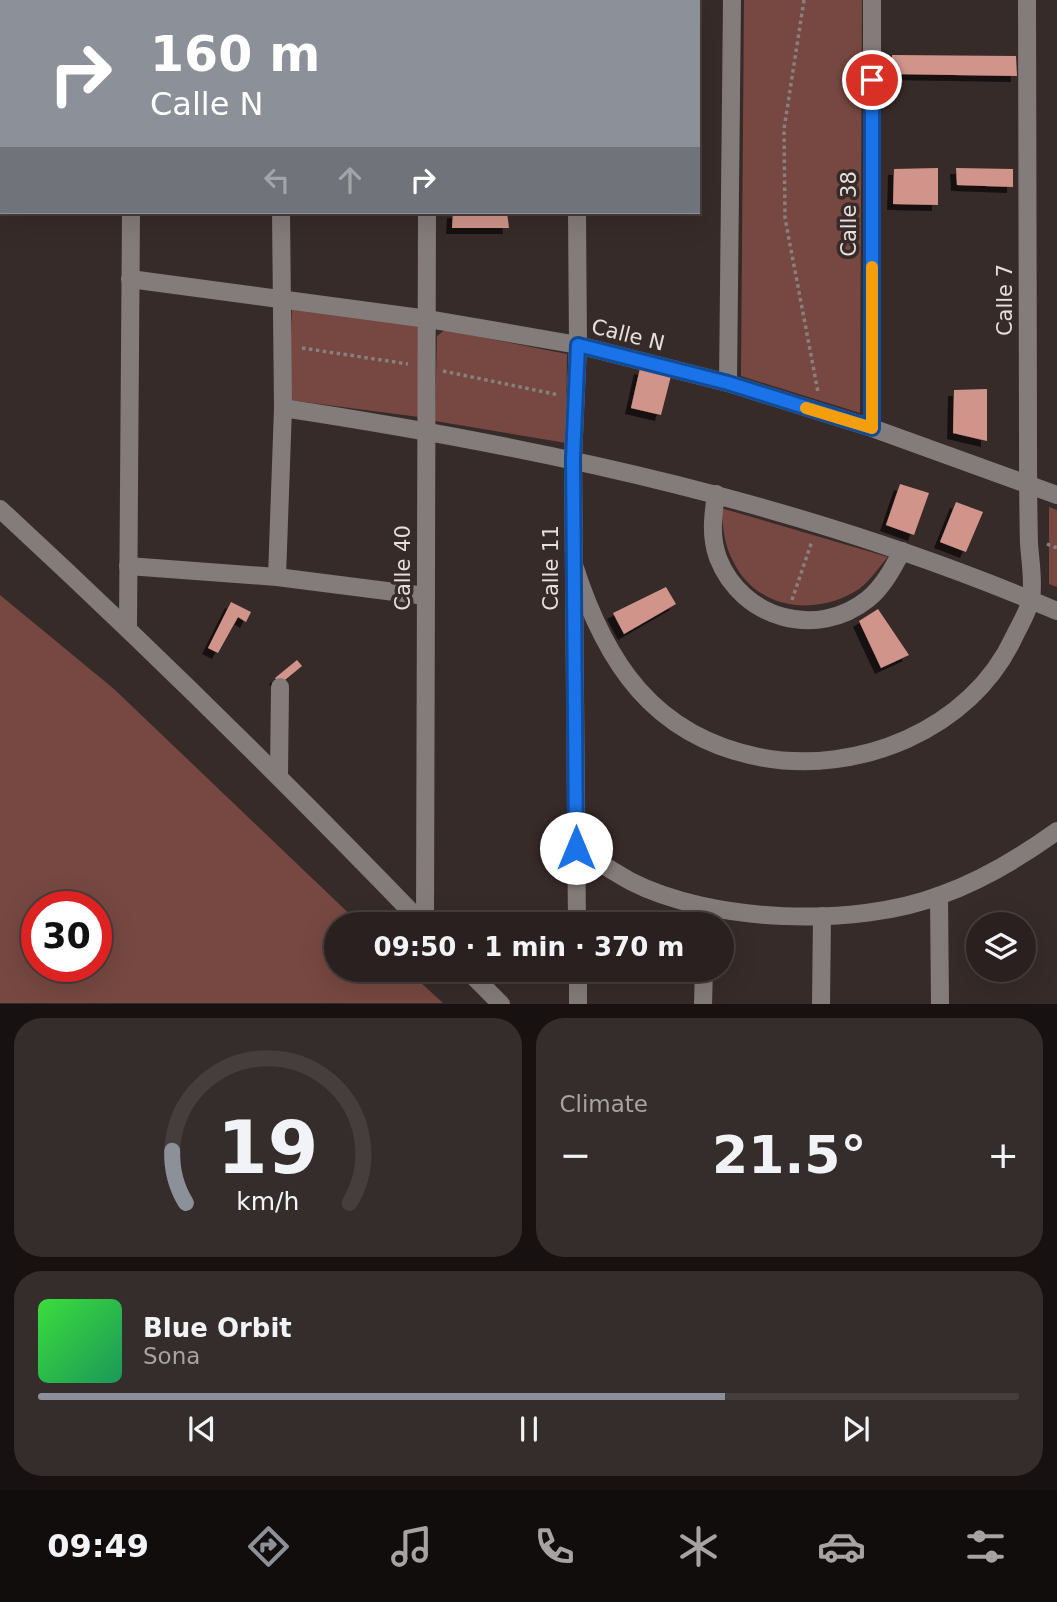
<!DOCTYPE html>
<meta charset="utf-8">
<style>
body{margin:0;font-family:"DejaVu Sans",sans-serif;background:#352d2c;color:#f1f3f6;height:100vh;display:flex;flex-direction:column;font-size:26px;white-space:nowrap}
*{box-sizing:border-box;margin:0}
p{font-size:23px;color:#a5a3a4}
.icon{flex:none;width:38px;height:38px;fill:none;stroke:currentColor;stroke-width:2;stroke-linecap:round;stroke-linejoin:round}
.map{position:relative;height:1004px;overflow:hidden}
.sheet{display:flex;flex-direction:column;gap:14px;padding:14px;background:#171211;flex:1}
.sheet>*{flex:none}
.top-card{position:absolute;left:0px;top:0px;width:700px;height:214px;box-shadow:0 7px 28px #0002,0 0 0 2px #453e3d;background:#8c9099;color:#fff;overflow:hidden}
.tools{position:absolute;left:966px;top:912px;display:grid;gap:14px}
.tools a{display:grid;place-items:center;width:70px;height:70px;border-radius:50%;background:#29201f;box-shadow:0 7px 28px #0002,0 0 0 2px #453e3d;font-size:35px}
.speed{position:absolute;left:21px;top:891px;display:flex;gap:14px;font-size:35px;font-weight:700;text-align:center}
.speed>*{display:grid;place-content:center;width:91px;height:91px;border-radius:50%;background:#29201f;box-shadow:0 7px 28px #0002,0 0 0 2px #453e3d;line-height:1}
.speed .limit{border:10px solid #d22;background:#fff;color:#111}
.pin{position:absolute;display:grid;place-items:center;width:60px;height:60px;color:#fff;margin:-30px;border:4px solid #fff;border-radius:50%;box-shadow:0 2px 7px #0007}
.me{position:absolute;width:77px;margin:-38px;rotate:0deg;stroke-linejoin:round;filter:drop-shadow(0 0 5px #0008)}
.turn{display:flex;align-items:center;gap:24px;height:147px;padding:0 35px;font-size:32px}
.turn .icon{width:91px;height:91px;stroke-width:2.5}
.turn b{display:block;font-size:49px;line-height:60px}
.lanes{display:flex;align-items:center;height:66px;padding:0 35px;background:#0003;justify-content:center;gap:35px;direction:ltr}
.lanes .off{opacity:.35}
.big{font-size:52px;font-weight:700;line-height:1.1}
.sheet .card{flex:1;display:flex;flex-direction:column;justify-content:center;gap:10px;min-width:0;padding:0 24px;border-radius:28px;background:#352d2c}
.sheet .dial{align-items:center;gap:0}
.dial svg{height:182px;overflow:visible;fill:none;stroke:#453e3d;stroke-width:7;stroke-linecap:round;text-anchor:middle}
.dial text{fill:#f1f3f6;stroke:none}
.song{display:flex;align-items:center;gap:21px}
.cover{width:84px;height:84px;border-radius:10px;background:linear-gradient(135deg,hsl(120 70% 55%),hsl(150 70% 35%))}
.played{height:7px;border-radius:4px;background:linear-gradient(90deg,#8c9099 70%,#453e3d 70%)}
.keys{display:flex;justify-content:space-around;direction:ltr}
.heat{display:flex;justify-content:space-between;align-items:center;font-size:38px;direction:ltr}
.sheet .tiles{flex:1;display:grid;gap:14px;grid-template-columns:1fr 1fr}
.card:last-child{grid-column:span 2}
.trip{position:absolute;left:324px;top:912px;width:410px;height:70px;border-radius:35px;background:#29201f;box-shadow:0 7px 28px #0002,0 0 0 2px #453e3d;font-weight:700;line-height:70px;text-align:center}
.menu{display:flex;height:112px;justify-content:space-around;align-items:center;background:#100d0c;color:#a5a3a4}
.menu .icon{width:49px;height:49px}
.menu .selected{color:#8c9099}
.menu b{font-size:32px;color:#f1f3f6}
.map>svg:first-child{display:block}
</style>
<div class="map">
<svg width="1057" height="1004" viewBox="0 0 1057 1004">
<defs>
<filter id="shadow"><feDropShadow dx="-6" dy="6" stdDeviation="0" flood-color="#0009"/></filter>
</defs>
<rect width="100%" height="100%" fill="#372b29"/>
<g fill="#764841" fill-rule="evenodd">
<polygon points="744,0 862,0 860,413 741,376"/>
<polygon points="292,305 419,325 419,417 289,400"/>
<polygon points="445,330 567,354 566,443 435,421 437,336"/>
<polygon points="1049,507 1057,510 1057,587 1049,584"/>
<path d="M721,508L888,557C879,567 870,581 859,589C817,617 756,610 733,561C724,545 723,526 721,508Z"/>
<path d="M0,595L114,689L360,924H336V970H407L443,1003H0ZM37,906H96V966H37Z"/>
</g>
<g fill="#d0948b" filter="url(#shadow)">
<polygon points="892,55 1016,56 1017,76 892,74"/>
<polygon points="938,168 938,205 893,204 894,169"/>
<polygon points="956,168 1013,169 1013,187 957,185"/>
<polygon points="453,212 507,212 509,228 452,228"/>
<polygon points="640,368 671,376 661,415 631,408"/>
<polygon points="987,389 987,441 953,433 954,390"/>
<polygon points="900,484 929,493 914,535 886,525"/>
<polygon points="956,502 983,512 966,552 940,542"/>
<polygon points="666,587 676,604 624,634 613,613"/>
<polygon points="231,602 251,612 246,622 238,617 218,653 208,648"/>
<polygon points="878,609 909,655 881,668 859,621"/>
<polygon points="297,660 302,666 280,684 275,678"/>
</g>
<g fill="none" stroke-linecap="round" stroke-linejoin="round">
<g stroke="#897f7d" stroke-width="3.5" stroke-dasharray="3.5 3.5" stroke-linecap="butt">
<polyline points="804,0 784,129 785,218 818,392"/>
<polyline points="0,91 2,91"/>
<polyline points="302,348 408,364"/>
<polyline points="443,371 559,395"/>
<polyline points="1047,544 1057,548"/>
<polyline points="792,600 812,541"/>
</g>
<g stroke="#837c7b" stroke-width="18">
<polyline points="279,0 279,2"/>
<polyline points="425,0 425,2"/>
<polyline points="577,0 577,2"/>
<polyline points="872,0 872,428"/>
<polyline points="132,2 132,0"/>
<polyline points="577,212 578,345 573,458 577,924"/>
<polyline points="130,279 428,319 578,345 728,383 872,428 1057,495"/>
<polyline points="728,383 732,0"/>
<path d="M283,408C547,448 810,505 1057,611"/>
<path d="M716,494C713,516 710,536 718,558C742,619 817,640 868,599C883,587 893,568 902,551"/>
<path d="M0,509C145,643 286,782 423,924"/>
<path d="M574,565C605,662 653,736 759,757C857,776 971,730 1014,637C1019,626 1029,611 1031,598C1034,581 1030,560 1029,543C1028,506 1028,469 1028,432C1027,288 1027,144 1027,0"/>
<polyline points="128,566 277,577 426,596"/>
<polyline points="277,577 283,408 281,212"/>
<polyline points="128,628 131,212"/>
<polyline points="279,775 280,687"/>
<path d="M576,848C594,859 612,871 630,881C711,923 856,928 941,895C983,880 1021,857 1057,831"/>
<polyline points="939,896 940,1004"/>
<polyline points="425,924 427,212"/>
<polyline points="467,970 501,1004"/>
<polyline points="578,970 578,1004"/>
<polyline points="703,1004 704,970"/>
<polyline points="821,1004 822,916"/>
</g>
</g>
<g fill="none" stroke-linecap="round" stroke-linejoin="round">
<g stroke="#114b97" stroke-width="18">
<polyline id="route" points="576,848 573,458 578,345 728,383 872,428 872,80"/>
</g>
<use href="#route" stroke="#1a73e8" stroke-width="12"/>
<polyline stroke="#f59e0b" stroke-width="12" points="806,408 872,428 872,267"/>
</g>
<g text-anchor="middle" stroke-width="7" stroke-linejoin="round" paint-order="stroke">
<g font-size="21" fill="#e7dfdd" stroke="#372b29">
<text transform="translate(849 214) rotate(-90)" y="7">Calle 38</text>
<text transform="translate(1005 300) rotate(-90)" y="7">Calle 7</text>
<text transform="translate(628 335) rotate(14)" y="7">Calle N</text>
<text transform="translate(403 568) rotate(-90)" y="7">Calle 40</text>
<text transform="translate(551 568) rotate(-90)" y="7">Calle 11</text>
</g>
</g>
</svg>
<div class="tools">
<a><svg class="icon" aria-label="layers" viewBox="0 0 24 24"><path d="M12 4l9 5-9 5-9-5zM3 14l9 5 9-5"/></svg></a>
</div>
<div class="speed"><div class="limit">30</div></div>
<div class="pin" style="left:872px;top:80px;background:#d93025"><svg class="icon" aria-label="arrive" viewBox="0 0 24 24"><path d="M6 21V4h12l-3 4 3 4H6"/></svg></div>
<svg class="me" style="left:576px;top:848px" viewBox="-20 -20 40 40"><circle r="19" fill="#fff"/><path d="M0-13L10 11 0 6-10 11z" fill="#1a73e8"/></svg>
<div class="trip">09:50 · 1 min · 370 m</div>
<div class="top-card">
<div class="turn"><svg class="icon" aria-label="right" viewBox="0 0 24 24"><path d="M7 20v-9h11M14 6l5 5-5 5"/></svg><div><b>160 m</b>Calle N</div></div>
<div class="lanes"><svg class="icon off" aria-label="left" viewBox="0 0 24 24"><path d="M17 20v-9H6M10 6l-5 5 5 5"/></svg><svg class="icon off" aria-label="ahead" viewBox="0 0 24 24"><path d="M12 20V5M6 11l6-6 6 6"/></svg><svg class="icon" aria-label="right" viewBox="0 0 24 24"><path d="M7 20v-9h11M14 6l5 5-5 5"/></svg></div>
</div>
</div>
<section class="sheet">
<div class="tiles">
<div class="card dial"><svg viewBox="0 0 100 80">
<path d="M14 69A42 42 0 1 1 86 69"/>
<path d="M14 69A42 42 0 0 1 8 46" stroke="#8c9099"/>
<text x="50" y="56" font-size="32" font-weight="700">19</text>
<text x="50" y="72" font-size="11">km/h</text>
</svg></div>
<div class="card"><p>Climate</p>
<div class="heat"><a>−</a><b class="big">21.5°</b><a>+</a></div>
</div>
<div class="card">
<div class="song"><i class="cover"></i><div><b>Blue Orbit</b><p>Sona</p></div></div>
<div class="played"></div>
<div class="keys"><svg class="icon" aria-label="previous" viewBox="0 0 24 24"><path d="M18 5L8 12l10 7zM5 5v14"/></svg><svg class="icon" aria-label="pause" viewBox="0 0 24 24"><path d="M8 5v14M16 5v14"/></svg><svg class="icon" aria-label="next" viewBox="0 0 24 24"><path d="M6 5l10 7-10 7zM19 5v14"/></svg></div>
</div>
</div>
</section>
<nav class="menu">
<b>09:49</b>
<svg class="icon selected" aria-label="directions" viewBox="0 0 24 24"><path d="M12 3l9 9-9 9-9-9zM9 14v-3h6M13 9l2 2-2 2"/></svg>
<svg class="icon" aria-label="music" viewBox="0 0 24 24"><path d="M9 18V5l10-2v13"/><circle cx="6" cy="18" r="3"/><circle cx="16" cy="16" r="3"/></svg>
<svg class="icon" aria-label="phone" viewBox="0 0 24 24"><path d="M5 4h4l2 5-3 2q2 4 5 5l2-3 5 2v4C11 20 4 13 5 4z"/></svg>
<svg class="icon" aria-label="climate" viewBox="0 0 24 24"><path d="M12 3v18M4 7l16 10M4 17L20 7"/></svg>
<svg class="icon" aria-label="car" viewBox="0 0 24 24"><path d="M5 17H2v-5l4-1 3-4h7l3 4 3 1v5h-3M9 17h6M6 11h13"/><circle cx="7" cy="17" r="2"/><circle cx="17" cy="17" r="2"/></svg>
<svg class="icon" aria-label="filters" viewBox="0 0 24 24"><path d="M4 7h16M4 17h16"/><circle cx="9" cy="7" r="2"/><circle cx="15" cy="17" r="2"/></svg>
</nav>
